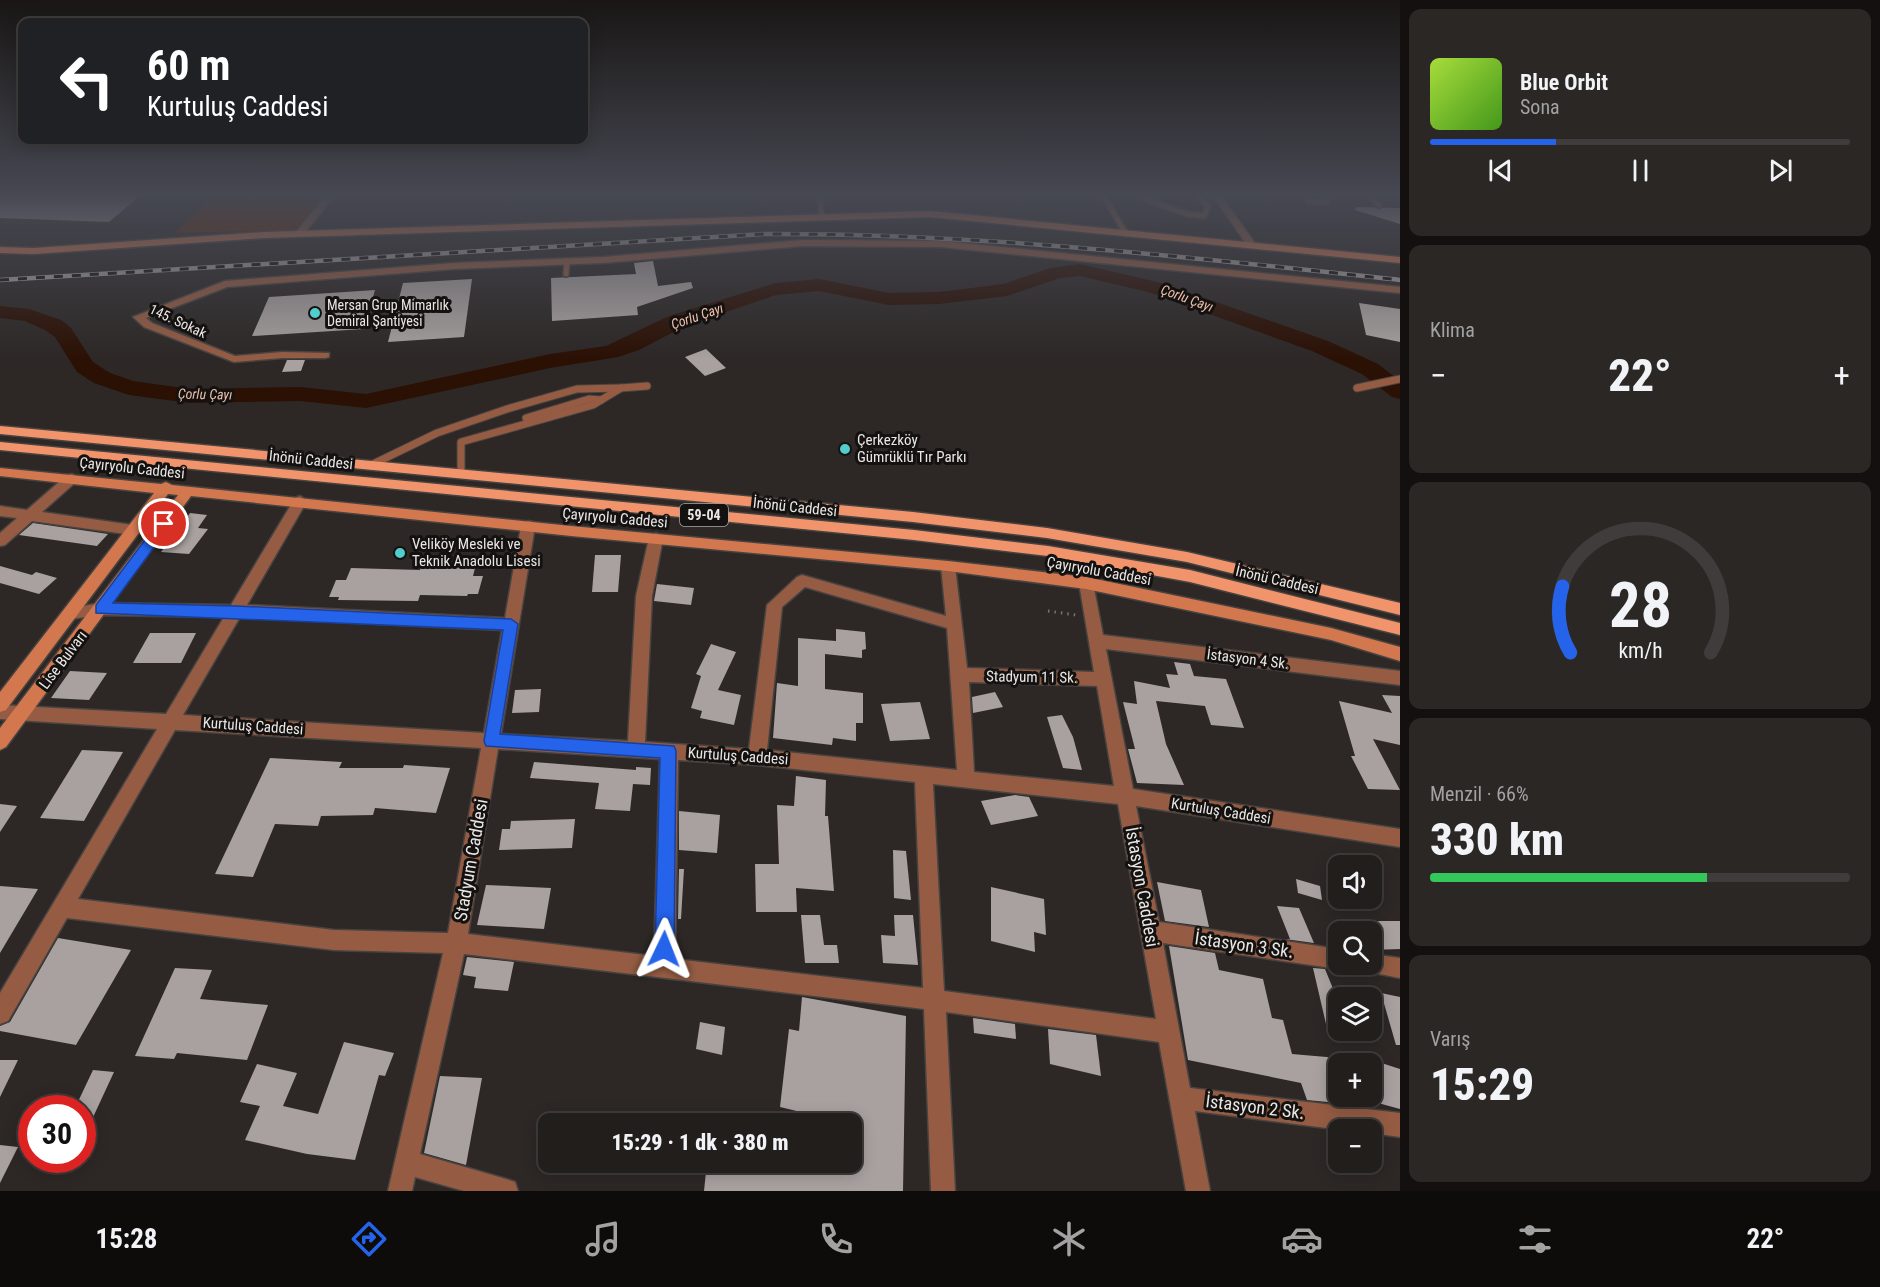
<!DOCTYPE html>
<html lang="tr">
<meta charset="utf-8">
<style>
body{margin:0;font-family:"Roboto Condensed",sans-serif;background:#2a2725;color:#f1f3f6;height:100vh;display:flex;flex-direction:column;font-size:22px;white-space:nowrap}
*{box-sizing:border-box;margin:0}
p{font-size:20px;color:#a2a2a3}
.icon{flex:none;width:33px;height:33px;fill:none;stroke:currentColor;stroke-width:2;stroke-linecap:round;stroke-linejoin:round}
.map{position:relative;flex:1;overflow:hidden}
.panel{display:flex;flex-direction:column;gap:9px;padding:9px;background:#13100f;width:480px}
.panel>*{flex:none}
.top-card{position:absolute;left:18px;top:18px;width:570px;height:126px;border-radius:12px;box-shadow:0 3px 15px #0003,0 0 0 2px #3f3c3b;background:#202124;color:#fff;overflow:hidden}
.tools{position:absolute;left:1328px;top:855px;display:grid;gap:12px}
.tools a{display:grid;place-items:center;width:54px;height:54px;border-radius:12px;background:#221e1c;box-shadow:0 3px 15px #0003,0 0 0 2px #3f3c3b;font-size:30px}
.speed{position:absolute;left:18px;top:1095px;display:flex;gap:12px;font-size:30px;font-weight:700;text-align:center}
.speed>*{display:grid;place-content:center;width:78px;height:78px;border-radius:50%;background:#221e1c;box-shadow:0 3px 15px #0003,0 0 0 2px #3f3c3b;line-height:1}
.speed .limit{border:9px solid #d22;background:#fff;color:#111}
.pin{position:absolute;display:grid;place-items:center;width:51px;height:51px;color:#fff;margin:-26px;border:3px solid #fff;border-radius:50%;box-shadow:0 2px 6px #0007}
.me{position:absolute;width:66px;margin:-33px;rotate:2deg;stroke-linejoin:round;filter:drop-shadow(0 0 4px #0008)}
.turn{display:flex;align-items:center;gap:21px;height:126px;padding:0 30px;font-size:27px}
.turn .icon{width:78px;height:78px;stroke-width:2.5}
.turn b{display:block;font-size:42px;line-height:51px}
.big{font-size:45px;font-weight:800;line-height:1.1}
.panel .tile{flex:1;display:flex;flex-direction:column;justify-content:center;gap:9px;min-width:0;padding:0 21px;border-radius:12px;background:#2a2725}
.panel .dial{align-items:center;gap:0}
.dial svg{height:156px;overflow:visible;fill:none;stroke:#3f3c3b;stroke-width:7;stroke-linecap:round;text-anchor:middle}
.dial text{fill:#f1f3f6;stroke:none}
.song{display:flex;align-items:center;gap:18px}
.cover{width:72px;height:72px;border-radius:9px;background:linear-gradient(135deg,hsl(80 70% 55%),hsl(100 70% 35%))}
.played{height:6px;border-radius:3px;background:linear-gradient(90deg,#2563eb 30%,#3f3c3b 30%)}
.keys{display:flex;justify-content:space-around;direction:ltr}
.heat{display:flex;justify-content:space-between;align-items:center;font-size:33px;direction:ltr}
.charge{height:9px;border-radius:4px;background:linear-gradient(90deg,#34c759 66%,#3f3c3b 0)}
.trip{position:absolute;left:538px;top:1113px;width:324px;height:60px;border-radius:12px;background:#221e1c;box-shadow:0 3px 15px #0003,0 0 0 2px #3f3c3b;font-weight:800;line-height:60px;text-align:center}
.menu{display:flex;height:96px;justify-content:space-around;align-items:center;background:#0e0c0b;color:#a2a2a3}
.menu .icon{width:42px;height:42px}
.menu .active{color:#2563eb}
.menu b{font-size:27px;color:#f1f3f6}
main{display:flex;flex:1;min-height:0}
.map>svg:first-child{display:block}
</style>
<main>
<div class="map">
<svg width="1400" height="1191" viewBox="0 0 1400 1191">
<rect width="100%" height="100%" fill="#2d2826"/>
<polygon fill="#682500" points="215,193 325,193 295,230 175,233"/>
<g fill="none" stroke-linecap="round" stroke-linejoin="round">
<polygon fill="#2b1004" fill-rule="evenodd" points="1080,264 1161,283 1328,341 1378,364 1400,381 1400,399 1392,397 1362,374 1312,351 1148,292 1080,276 1060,278 1007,296 939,304 889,305 819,291 776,295 685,326 639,350 618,357 550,368 366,408 300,401 190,403 129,395 94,383 77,372 55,337 45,330 25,321 0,318 0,306 29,309 61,320 71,328 93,362 110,373 133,381 190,389 300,387 366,394 550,354 606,346 669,316 776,283 819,279 889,293 939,292 1004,284 1050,268"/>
</g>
<g fill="#a8a19f">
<polygon points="0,193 143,193 109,222 0,218"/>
<polygon points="1356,207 1400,208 1400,224 1355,210"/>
<polygon points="653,261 658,286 691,282 693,288 637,307 638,315 552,321 551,278 636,274 634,263"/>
<polygon points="472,279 464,337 388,342 403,283"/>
<polygon points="375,290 364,329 252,336 269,297"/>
<polygon points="1359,303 1400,309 1400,342 1366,335"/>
<polygon points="706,349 726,368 705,376 685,357"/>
<polygon points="287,360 305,360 301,371 282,372"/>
<polygon points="190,513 207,515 198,528 208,529 189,554 161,552"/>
<polygon points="33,523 108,534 97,546 19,535"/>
<polygon points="595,555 621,555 618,592 592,592"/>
<polygon points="422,563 476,564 473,576 483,576 478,594 468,594 467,596 420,595 418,601 338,600 339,597 329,597 336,580 346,580 351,568 420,570"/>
<polygon points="0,566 32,575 36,572 57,578 39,594 0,583"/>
<polygon points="657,584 694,588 691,605 654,601"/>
<polygon points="836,629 865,632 866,649 862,650 862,658 825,654 825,689 863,693 863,723 856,723 856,741 833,738 832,745 773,738 777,683 798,686 798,638 836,641"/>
<polygon points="150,633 196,633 181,663 133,663"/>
<polygon points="711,644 736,652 718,690 741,695 734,725 700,718 702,711 691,708 701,676 696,674"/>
<polygon points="1174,662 1190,664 1194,676 1226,679 1244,728 1211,725 1205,706 1156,701 1166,744 1184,785 1137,783 1128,749 1135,749 1123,702 1137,704 1134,681 1170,688 1166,674 1178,675"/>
<polygon points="70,671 107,673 89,700 51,698"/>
<polygon points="541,689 539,712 512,713 515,690"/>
<polygon points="995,692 1003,707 973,713 972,697"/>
<polygon points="1382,695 1400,696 1400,745 1373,739 1400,790 1368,789 1351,756 1355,756 1339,701 1392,713"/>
<polygon points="920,702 930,739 890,741 881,704"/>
<polygon points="1062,715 1073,737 1082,770 1063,768 1047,717"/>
<polygon points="82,750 123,752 84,821 40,818"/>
<polygon points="270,758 342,762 339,768 403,768 404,765 450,768 436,813 375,808 373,815 321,816 318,826 275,824 253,877 215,874"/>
<polygon points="534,762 636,770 636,767 651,768 650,785 633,784 630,811 595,809 599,783 530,778"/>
<polygon points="796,776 826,780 825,816 828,816 834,891 796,888 797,912 756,912 755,864 779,864 777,805 794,806"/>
<polygon points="1015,795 1029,797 1038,816 991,825 981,801"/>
<polygon points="0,804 17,806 0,832"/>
<polygon points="679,811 720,815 717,853 679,850"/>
<polygon points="575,819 572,848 499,850 502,829 510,829 511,821"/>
<polygon points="893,850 906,851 911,900 894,898"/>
<polygon points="679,869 684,869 681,919 678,919"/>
<polygon points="1296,879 1320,886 1322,900 1298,893"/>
<polygon points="1157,882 1201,890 1209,927 1165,921"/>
<polygon points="486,885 551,888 544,929 477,925"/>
<polygon points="0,886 38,889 0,953"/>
<polygon points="991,887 1044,899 1046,935 1034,932 1035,952 991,941"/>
<polygon points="1277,906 1299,908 1314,943 1285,939 1290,939"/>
<polygon points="801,915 820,915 824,945 837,945 839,963 805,963"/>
<polygon points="894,915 913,915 918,965 883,963 881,935 895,936"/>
<polygon points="1371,921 1400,921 1400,949 1371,950"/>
<polygon points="58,938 131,950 76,1045 0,1031 0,1026 10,1022"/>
<polygon points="1169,946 1215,953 1219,970 1263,979 1272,1018 1283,1020 1292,1054 1338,1058 1338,1103 1307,1100 1301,1083 1188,1060"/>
<polygon points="467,957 514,962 508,991 474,988 476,977 463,975"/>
<polygon points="175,968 212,970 200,999 268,1005 247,1060 177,1053 174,1059 135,1056"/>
<polygon points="1313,968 1325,969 1338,1001 1338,1027 1326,1024"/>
<polygon points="1381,993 1400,997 1400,1045 1396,1045"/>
<polygon points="802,997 906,1016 903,1191 704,1191 707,1162 852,1162 852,1124 808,1124 809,1114 780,1107 789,1029 799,1031"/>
<polygon points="973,1018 1015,1024 1016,1039 974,1033"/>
<polygon points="700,1022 725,1027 722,1055 696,1049"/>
<polygon points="1048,1029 1096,1035 1101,1076 1050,1064"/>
<polygon points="344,1042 394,1053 385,1076 379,1075 355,1160 307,1154 245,1140 260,1106 240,1102 257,1064 297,1073 283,1106 318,1114"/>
<polygon points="1369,1059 1400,1069 1400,1109 1378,1103"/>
<polygon points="0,1060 18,1060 0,1097"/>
<polygon points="93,1070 114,1072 82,1141 82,1108 75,1108"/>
<polygon points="440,1076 482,1078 466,1165 424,1153"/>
<polygon points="0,1145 18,1147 0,1183"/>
</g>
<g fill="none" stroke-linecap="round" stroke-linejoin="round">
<g stroke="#474341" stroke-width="8">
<g id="lane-far1">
<polyline points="819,193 822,217"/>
<polyline points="1102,193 1126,234"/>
<polyline points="1367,193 1379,205"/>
<polyline points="1145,199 1187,214 1204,216 1208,207 1197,193"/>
<polyline points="1308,201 1327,202 1327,193"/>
<polyline points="566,274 567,261"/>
</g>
</g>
<g stroke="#474341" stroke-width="9">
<g id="lane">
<polyline points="1357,388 1400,379"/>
<polyline points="526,418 589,399 601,400"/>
<polyline points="371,465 437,433 507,409 577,389 621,388"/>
<polyline points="461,474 461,442 593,405 621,388 647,386"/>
</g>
</g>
<g stroke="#474341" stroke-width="3">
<g id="street">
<polygon points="328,193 337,193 302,236 296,236 296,232"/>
<polygon points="1211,193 1219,193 1257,246 1255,248 1249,248"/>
<polygon points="803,240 941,241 1400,287 1400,293 941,247 803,246 603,263 454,269 227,287 146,318 152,323 235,356 282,352 329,353 329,357 325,358 282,358 234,362 144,327 133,317 225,281 454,263 603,257"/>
<polygon points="72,474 79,478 77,481 42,512 133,525 140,530 138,534 133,535 32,521 5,545 0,546 0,533 17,518 0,516 0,506 27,510 67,475"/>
<path d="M300,496L307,501L247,605L505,618L521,526L528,521L533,522L535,526L501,734L628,741L636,596L649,538L656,533L663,538L652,596L645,742L749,749L767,605L797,577L802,575L946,616L941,566L948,561L955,566L967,668L1094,672L1079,583L1086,577L1093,583L1103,635L1400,671V685L1106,649L1133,789L1400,829V847L1136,806L1159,922L1338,949V964H1346L1338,969L1163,943L1190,1088L1400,1113V1137L1371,1133V1130H1342L1195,1111L1210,1191H1186L1159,1042L946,1012L955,1191H931L924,1009L464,954L420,1154L506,1179L515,1182L518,1191H464L415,1177L412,1191H388L443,953L334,950L67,918L8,1021L0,1024V993L157,729L0,719V705L166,714L224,617L101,615L70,619L65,617L62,613L65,609L101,603L231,605L295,498ZM805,587L947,628L957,770L767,750L782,607ZM240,617L502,630L484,733L183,715ZM969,682L1097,686L1114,786L974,772ZM175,730L481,748L448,933L334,930L78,899ZM498,749L660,759L654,956L468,934ZM678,760L757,765L915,782L923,988L675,959ZM933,784L1118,804L1156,1019L944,991Z"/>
<polygon points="1371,954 1400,958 1400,978 1364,971 1361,964 1371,964"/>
</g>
</g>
<g stroke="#474341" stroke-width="3">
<g id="secondary">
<polygon points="930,211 1400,257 1400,263 930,217 265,238 34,254 0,253 0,247 34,248 265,232"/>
<polygon points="0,468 161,484 166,482 172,485 571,526 948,561 1086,577 1331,628 1400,647 1400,661 1331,640 1086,589 948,571 571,536 191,496 6,747 0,750 0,728 178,495 168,494 6,710 0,712 0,692 154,493 0,476"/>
</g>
</g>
<g stroke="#474341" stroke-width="3">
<g id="primary">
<polygon points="0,426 913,512 1047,528 1187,552 1400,603 1400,615 1187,562 1047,538 913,522 0,434"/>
<polygon points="0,442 914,530 1048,546 1190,570 1400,623 1400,635 1190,582 1048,556 914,540 0,450"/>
</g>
</g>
<polyline stroke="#797573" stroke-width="3" stroke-dasharray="1.5 5" stroke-linecap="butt" points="1048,611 1076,615"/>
<use href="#lane-far1" stroke="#955c43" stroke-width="5"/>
<use href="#lane" stroke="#955c43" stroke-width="7"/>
<use href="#street" fill="#955c43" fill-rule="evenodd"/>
<use href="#secondary" fill="#d2774e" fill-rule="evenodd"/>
<use href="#primary" fill="#f2946b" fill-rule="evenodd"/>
<g stroke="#a5a19f" stroke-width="4.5">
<path id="rail" d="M0,280L764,234C977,233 1188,257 1400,280"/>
</g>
<use href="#rail" stroke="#141211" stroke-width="3" stroke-dasharray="9" stroke-linecap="butt"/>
</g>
<linearGradient id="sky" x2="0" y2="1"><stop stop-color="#191615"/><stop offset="0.54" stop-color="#464852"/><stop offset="1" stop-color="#464852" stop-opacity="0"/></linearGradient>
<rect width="1400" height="360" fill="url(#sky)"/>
<polygon fill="#2563eb" stroke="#184099" stroke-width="1.5" points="164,519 170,524 169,527 113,603 236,606 511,619 518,624 500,734 674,746 676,751 674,949 671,955 664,958 658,955 655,949 660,758 486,746 484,741 503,630 96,613 96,605 160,520"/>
<g fill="#52cdcc" stroke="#141211" stroke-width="2">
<circle cx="315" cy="313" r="6"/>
<circle cx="845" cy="449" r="6"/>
<circle cx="400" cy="553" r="6"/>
</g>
<g text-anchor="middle" stroke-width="6" stroke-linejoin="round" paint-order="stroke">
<g font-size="14" font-style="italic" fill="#efbeaa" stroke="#141211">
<text transform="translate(1187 298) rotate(20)" y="5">Çorlu Çayı</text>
<text transform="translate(697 316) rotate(-19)" y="5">Çorlu Çayı</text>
<text transform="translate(205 394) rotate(1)" y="5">Çorlu Çayı</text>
</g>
<g font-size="14" fill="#eae6e4" stroke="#141211" text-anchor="start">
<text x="327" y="310">Mersan Grup Mimarlık<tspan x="327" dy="16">Demiral Şantiyesi</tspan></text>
</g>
<g font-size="14" fill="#eae6e4" stroke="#141211">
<text transform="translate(178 321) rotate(25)" y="5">145. Sokak</text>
</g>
<rect fill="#141211" stroke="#aaa6a5" stroke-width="1.5" x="680" y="504" width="48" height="22" rx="4.5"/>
<g font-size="14" font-weight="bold" fill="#eae6e4">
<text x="704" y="520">59-04</text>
</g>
<g font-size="15" fill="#eae6e4" stroke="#141211" text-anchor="start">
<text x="857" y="445">Çerkezköy<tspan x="857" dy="17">Gümrüklü Tır Parkı</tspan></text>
<text x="412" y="549">Veliköy Mesleki ve<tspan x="412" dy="17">Teknik Anadolu Lisesi</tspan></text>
</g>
<g font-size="15" fill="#eae6e4" stroke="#141211">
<text transform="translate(311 460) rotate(6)" y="5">İnönü Caddesi</text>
<text transform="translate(132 468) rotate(6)" y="5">Çayıryolu Caddesi</text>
<text transform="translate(795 507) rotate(6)" y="5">İnönü Caddesi</text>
<text transform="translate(615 518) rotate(5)" y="5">Çayıryolu Caddesi</text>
<text transform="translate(1099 571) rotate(10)" y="5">Çayıryolu Caddesi</text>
<text transform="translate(1277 580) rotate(13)" y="5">İnönü Caddesi</text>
<text transform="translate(1248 659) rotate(7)" y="5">İstasyon 4 Sk.</text>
<text transform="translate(63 660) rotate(-53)" y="5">Lise Bulvarı</text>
<text transform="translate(1032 677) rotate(1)" y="5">Stadyum 11 Sk.</text>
<text transform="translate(253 726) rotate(4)" y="5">Kurtuluş Caddesi</text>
<text transform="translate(738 756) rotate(4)" y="5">Kurtuluş Caddesi</text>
<text transform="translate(1221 811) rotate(9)" y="5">Kurtuluş Caddesi</text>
</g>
<g font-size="18" fill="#eae6e4" stroke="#141211">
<text transform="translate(471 860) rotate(-80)" y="6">Stadyum Caddesi</text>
<text transform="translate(1142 887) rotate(80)" y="6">İstasyon Caddesi</text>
<text transform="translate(1244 945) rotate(8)" y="6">İstasyon 3 Sk.</text>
<text transform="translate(1255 1107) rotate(7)" y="6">İstasyon 2 Sk.</text>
</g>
</g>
</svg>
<div class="tools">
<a><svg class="icon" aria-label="sound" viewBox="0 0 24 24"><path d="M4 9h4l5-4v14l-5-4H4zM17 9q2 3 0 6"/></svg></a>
<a><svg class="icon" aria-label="search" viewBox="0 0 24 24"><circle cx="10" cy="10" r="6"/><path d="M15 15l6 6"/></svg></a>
<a><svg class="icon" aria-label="layers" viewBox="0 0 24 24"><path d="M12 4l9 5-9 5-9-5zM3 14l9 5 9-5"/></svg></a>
<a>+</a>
<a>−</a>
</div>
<div class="speed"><div class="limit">30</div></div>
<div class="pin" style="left:164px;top:524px;background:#d93025"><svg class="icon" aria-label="arrive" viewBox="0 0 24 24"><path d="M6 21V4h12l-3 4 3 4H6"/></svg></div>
<svg class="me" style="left:664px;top:949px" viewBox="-20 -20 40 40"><path d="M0-17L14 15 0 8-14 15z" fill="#2563eb" stroke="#fff" stroke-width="4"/></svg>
<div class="trip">15:29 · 1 dk · 380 m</div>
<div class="top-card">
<div class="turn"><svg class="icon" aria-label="left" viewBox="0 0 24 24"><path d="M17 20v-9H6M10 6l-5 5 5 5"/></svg><div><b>60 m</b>Kurtuluş Caddesi</div></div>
</div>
</div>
<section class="panel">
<div class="tile">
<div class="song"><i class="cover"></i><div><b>Blue Orbit</b><p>Sona</p></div></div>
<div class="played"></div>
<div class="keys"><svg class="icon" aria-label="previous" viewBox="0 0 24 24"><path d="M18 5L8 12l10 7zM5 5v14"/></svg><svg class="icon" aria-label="pause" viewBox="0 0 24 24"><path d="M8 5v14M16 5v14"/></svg><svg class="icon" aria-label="next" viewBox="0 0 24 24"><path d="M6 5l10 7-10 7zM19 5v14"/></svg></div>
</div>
<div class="tile"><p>Klima</p>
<div class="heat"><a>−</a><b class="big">22°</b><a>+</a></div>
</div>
<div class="tile dial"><svg viewBox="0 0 100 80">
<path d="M14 69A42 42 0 1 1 86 69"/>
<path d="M14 69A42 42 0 0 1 10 35" stroke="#2563eb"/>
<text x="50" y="56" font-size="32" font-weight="700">28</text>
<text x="50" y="72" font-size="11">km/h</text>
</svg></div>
<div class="tile"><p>Menzil · 66%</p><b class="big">330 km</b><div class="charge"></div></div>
<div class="tile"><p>Varış</p><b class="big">15:29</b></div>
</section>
</main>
<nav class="menu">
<b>15:28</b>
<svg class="icon active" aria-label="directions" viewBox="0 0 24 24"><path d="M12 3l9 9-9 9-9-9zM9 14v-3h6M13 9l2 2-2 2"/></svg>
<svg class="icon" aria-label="music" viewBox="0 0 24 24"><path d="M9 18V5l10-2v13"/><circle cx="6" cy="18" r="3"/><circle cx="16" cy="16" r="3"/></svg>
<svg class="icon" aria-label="phone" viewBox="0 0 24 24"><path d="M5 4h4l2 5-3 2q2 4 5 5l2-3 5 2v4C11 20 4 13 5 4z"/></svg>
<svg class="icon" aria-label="climate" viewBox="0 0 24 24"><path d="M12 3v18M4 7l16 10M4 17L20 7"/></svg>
<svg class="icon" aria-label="car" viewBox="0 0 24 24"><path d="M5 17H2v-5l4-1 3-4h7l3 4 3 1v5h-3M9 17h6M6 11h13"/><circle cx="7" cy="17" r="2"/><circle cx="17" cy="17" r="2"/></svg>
<svg class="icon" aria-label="filters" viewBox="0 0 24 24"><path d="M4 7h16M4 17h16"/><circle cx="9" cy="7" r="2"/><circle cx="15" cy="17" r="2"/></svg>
<b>22°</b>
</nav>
